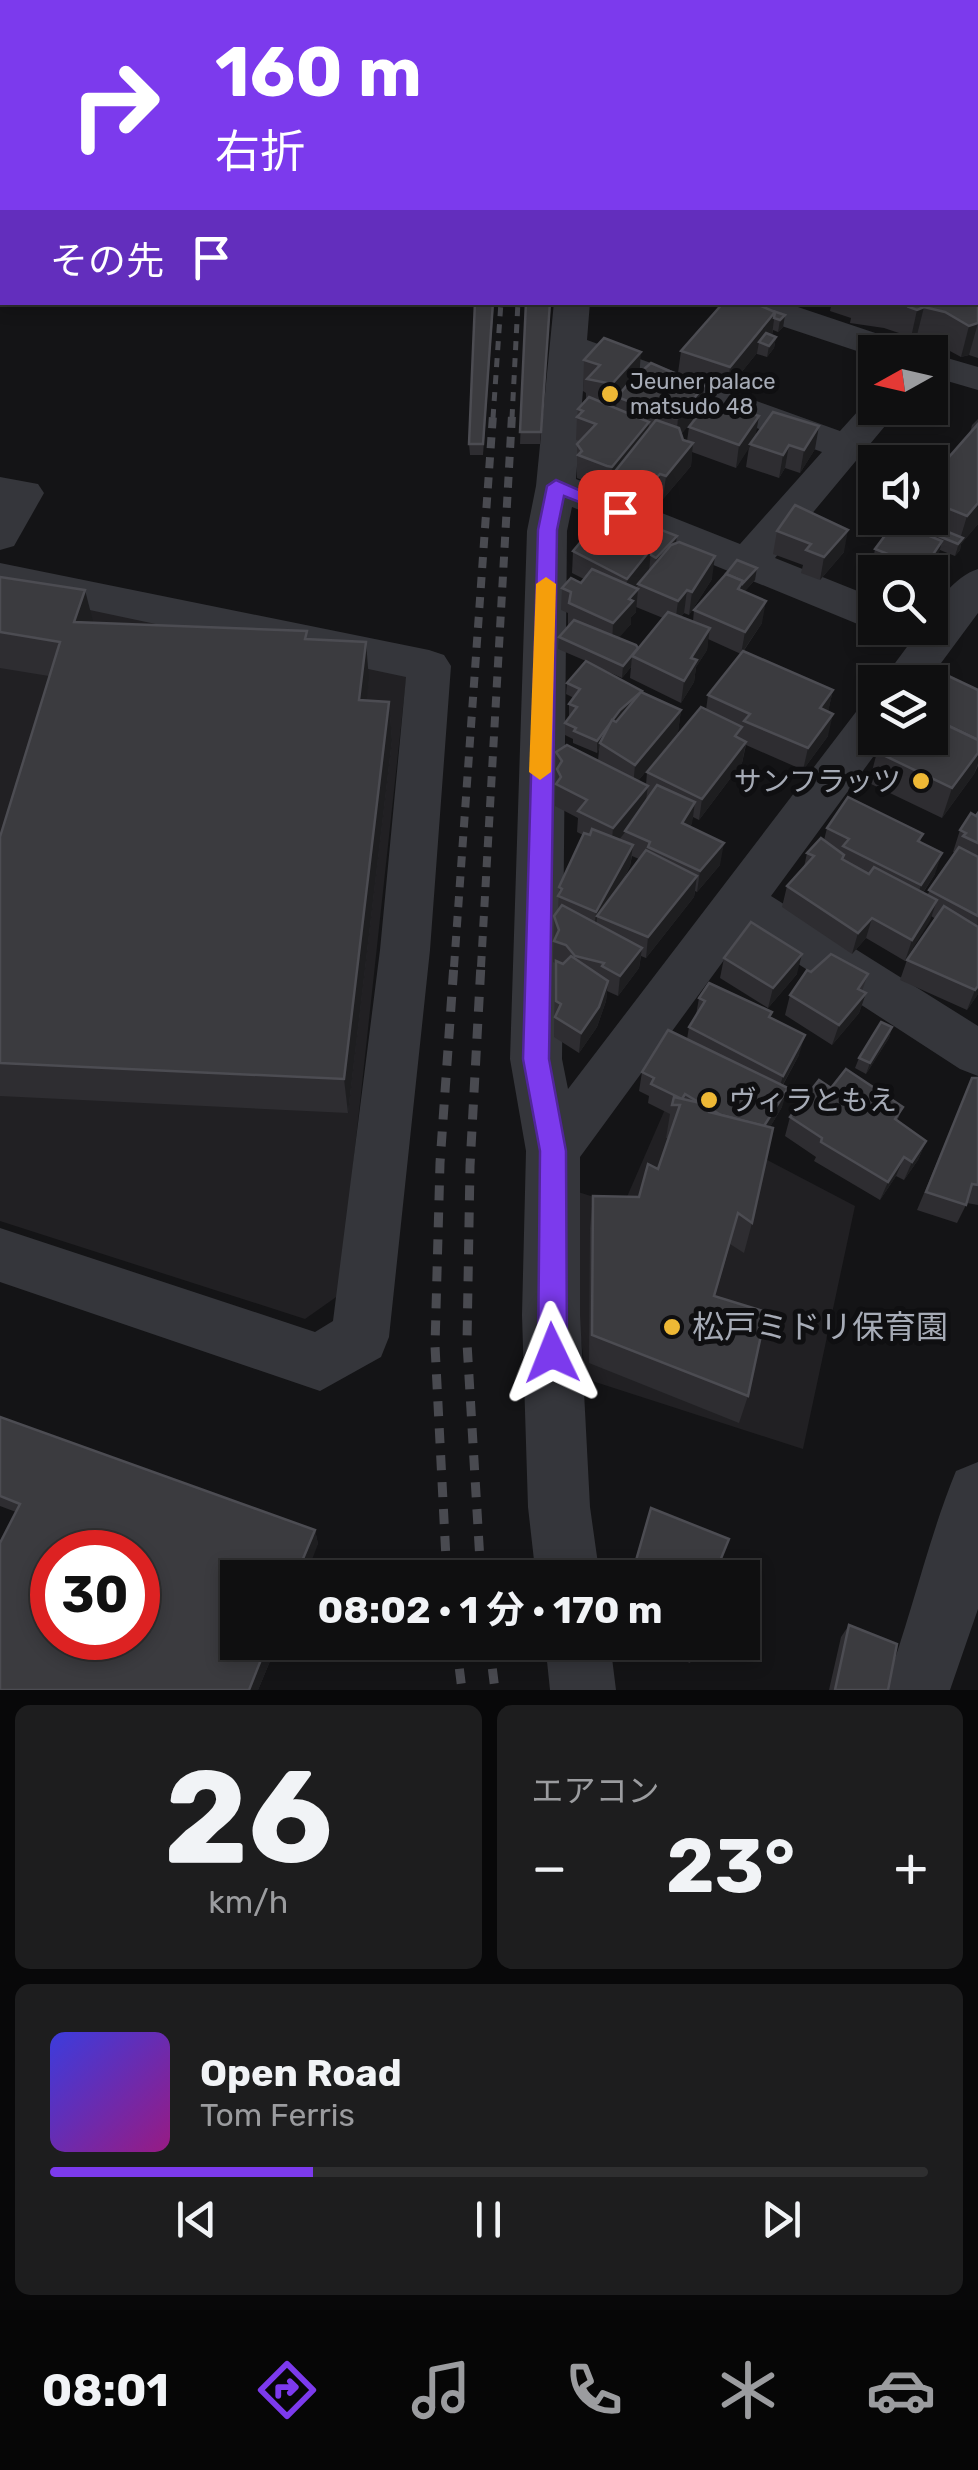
<!DOCTYPE html>
<html lang="ja">
<meta charset="utf-8">
<style>
body{margin:0;font-family:Rubik,"Noto Sans JP",sans-serif;background:#1d1d1e;color:#f1f3f6;height:100vh;display:flex;flex-direction:column;font-size:38px;white-space:nowrap}
*{box-sizing:border-box;margin:0}
p{font-size:32px;color:#9b9c9f}
.icon{flex:none;width:55px;height:55px;fill:none;stroke:currentColor;stroke-width:2;stroke-linecap:round;stroke-linejoin:round}
.map{position:relative;height:1690px;overflow:hidden}
.sheet{display:flex;flex-direction:column;gap:15px;padding:15px;background:#080809;flex:1}
.sheet>*{flex:none}
.guide{position:absolute;left:0px;top:0px;width:980px;height:305px;box-shadow:0 5px 15px #0003,0 0 0 2px #2f2f30;background:#7c3aed;color:#fff;overflow:hidden}
.needle{width:65px;rotate:262deg}
.tools{position:absolute;left:858px;top:335px;display:grid;gap:20px}
.tools a{display:grid;place-items:center;width:90px;height:90px;border-radius:0px;background:#0f0f10;box-shadow:0 5px 15px #0003,0 0 0 2px #2f2f30;font-size:50px}
.speed{position:absolute;left:30px;top:1530px;display:flex;gap:20px;font-size:50px;font-weight:700;text-align:center}
.speed>*{display:grid;place-content:center;width:130px;height:130px;border-radius:50%;background:#0f0f10;box-shadow:0 5px 15px #0003,0 0 0 2px #2f2f30;line-height:1}
.speed .limit{border:15px solid #d22;background:#fff;color:#111}
.pin{position:absolute;display:grid;place-items:center;width:85px;height:85px;color:#fff;margin:-42px;border-radius:20px;box-shadow:0 5px 15px #0006}
.me{position:absolute;width:110px;margin:-55px;rotate:358deg;stroke-linejoin:round;filter:drop-shadow(0 0 8px #0008)}
.turn{display:flex;align-items:center;gap:35px;height:210px;padding:0 50px;font-size:45px}
.turn .icon{width:130px;height:130px;stroke-width:2.5}
.turn b{display:block;font-size:70px;line-height:85px}
.then{display:flex;align-items:center;height:95px;padding:0 50px;background:#0003;gap:20px;font-size:38px}
.big{font-size:75px;font-weight:700;line-height:1.1}
.sheet .card{flex:1;display:flex;flex-direction:column;justify-content:center;gap:15px;min-width:0;padding:0 35px;border-radius:15px;background:#1d1d1e}
.sheet .dial{align-items:center;gap:0}
.dial b{font-size:130px;line-height:1}
.song{display:flex;align-items:center;gap:30px}
.cover{width:120px;height:120px;border-radius:15px;background:linear-gradient(135deg,hsl(240 70% 55%),hsl(310 70% 35%))}
.played{height:10px;border-radius:5px;background:linear-gradient(90deg,#7c3aed 30%,#2f2f30 30%)}
.keys{display:flex;justify-content:space-around;direction:ltr}
.heat{display:flex;justify-content:space-between;align-items:center;font-size:55px;direction:ltr}
.sheet .tiles{flex:1;display:grid;gap:15px;grid-template-columns:1fr 1fr}
.card:last-child{grid-column:span 2}
.trip{position:absolute;left:220px;top:1560px;width:540px;height:100px;border-radius:0px;background:#0f0f10;box-shadow:0 5px 15px #0003,0 0 0 2px #2f2f30;font-weight:700;line-height:100px;text-align:center}
.tab-bar{display:flex;height:160px;justify-content:space-around;align-items:center;background:#060606;color:#9b9c9f}
.tab-bar .icon{width:70px;height:70px}
.tab-bar .current{color:#7c3aed}
.tab-bar b{font-size:45px;color:#f1f3f6}
.map>svg:first-child{display:block}
</style>
<div class="map">
<svg width="978" height="1690" viewBox="0 0 978 1690">
<rect width="100%" height="100%" fill="#141416"/>
<g fill="#212023">
<polygon points="0,592 407,671 339,1295 305,1319 0,1221"/>
<polygon points="666,1107 855,1206 803,1449 586,1379 572,1268 578,1192 623,1206"/>
</g>
<g fill="none" stroke-linecap="round" stroke-linejoin="round">
<g fill="#35363b" fill-rule="evenodd">
<polygon points="226,0 261,0 262,2 227,2"/>
<path d="M554,302H590L587,340L840,431L868,400L875,398V408H900L775,558L875,598V628H880L860,625L572,507L567,531L562,1059L568,1089L859,708L875,703V738H887L771,896L978,1026V1076L960,1069L746,930L580,1157V1315L590,1507L600,1578H536L528,1507L522,1315L526,1151L510,1059L527,531L536,486ZM585,365L822,452L740,544L576,479Z"/>
<polygon points="729,302 783,302 908,344 913,352 875,352 875,357 733,310"/>
<polygon points="930,353 978,367 978,390 930,376"/>
<polygon points="0,477 38,484 44,493 14,546 0,550"/>
<polygon points="0,563 429,650 444,655 451,666 430,950 389,1337 381,1357 320,1391 0,1282 0,1228 315,1332 333,1321 380,950 406,677 0,591"/>
<path d="M978,569V613L927,682H881L921,628H930C930,605 957,575 978,569Z"/>
<path d="M978,1462V1609L950,1690H884C911,1618 927,1542 956,1471Z"/>
<polygon points="545,1642 610,1642 616,1690 550,1690"/>
</g>
<g stroke="#494a50" stroke-width="5" stroke-dasharray="9 8" stroke-linecap="butt">
<polyline points="493,418 501,302"/>
<polyline points="512,418 518,302"/>
</g>
<g stroke="#494a50" stroke-width="8" stroke-dasharray="11 9" stroke-linecap="butt">
<polyline points="454,967 493,415"/>
<polyline points="481,967 512,415"/>
</g>
<g stroke="#494a50" stroke-width="9" stroke-dasharray="15 12" stroke-linecap="butt">
<polyline points="447,1578 435,1346 440,1163 454,964"/>
<polyline points="481,1578 467,1343 470,1166 481,964"/>
<polyline points="456,1642 462,1690"/>
<polyline points="489,1642 495,1690"/>
</g>
</g>
<g fill="#2e2d31" fill-rule="evenodd">
<polygon points="0,0 46,0 46,2 2,2 2,47 0,47"/>
<polygon points="85,0 138,0 136,2 101,2 101,1 93,2"/>
<rect x="149" y="0" width="75" height="2"/>
<rect x="344" y="0" width="69" height="2"/>
<polygon points="0,49 2,49 2,118 0,117"/>
<polygon points="2,130 2,203 1,205 0,132"/>
<polygon points="0,218 2,218 2,269 0,268"/>
<polygon points="978,277 978,358 969,355 961,357 937,344 916,339 910,342 901,339 902,334 884,328 850,323 851,318 830,311 832,302 978,302"/>
<polygon points="494,302 483,455 470,455 469,444"/>
<polygon points="526,302 551,302 540,444 520,444"/>
<polygon points="785,315 783,327 778,332 773,330 772,335 776,337 774,348 767,357 757,354 757,353 727,390 678,373 681,351"/>
<polygon points="584,360 639,373 704,386 702,409 681,434 683,440 687,441 689,427 759,416 755,436 815,449 800,473 785,468 779,478 746,467 749,447 736,468 692,452 691,466 663,499 658,496 646,510 611,496 612,488 605,489 577,478 577,444 580,441 576,440 577,417 578,409 586,401 586,393 583,391"/>
<polygon points="978,419 978,524 961,544 960,550 955,556 940,550 925,572 902,572 873,560 875,549 895,522 897,518 930,518 930,473 934,474 970,433 972,425"/>
<path d="M633,528L677,536L676,543L712,579L689,615L684,613L681,617L693,621L694,610L755,580L744,592L762,623L743,652L833,690L828,711V736L803,770L746,745L742,763L699,820L693,817L690,827L720,865L697,892L695,891L694,897L646,958L641,956L639,968L618,996L607,991L606,1001L597,1027L579,1053L554,1037L555,963L553,962L554,916L558,911L559,887L583,835L577,832L578,818L555,806L556,752L598,761L599,749L597,753L573,743V739L565,735V723L571,716L569,715V704L574,698L566,694L567,683L586,661L558,649L559,637L568,626V613L561,610L562,588L581,583L584,579L572,573L573,551L617,535ZM636,607L663,618L638,648L618,638L631,624V617L636,612ZM708,639L741,654L708,695L706,710L647,772L646,785L638,781L678,732L681,710L642,692L593,665L622,678L631,667L630,678L681,703L694,682L696,667L707,650ZM632,856L639,859L621,884L630,866Z"/>
<polygon points="777,531 844,552 820,580 801,573 803,565 773,554"/>
<polygon points="0,577 93,623 308,639 369,680 366,700 389,702 392,740 348,1113 0,1096 0,837 49,676 0,668"/>
<polygon points="930,686 978,690 978,766 974,774 942,818 869,783 877,752 930,738"/>
<polygon points="978,813 978,994 967,1010 900,980 907,960 936,919 931,916 905,961 866,938 852,954 782,907 787,886 804,867 807,853 824,840 827,828 923,834 920,842 935,874 923,893 927,895 955,853 953,852 960,830"/>
<polygon points="724,958 797,974 768,1008 720,978"/>
<polygon points="811,972 868,974 862,991 866,993 859,1013 832,1045 785,1015 790,995"/>
<polygon points="699,998 771,1018 799,1055 783,1085 782,1107 770,1127 752,1223 744,1253 730,1244 715,1296 748,1396 739,1423 589,1363 590,1228 593,1196 639,1197 658,1169 668,1138 666,1138 670,1114 648,1103 649,1096 639,1091 642,1072 687,1039 689,1027 696,1015"/>
<polygon points="892,1027 889,1038 866,1074 855,1068 859,1058"/>
<polygon points="978,1078 978,1205 967,1203 957,1223 917,1210 964,1098"/>
<polygon points="831,1088 903,1107 897,1121 926,1141 918,1160 904,1180 896,1176 880,1200 814,1161 816,1157 785,1136 790,1117"/>
<polygon points="0,1417 315,1530 318,1544 238,1642 278,1642 258,1690 0,1690 16,1512 0,1506"/>
<polygon points="849,1625 888,1690 829,1690 841,1637"/>
<polygon points="636,1642 699,1642 690,1663"/>
</g>
<g fill="#1e1e20">
<rect x="33" y="0" width="13" height="2"/>
<polygon points="758,0 776,0 774,2 756,2"/>
<polygon points="924,307 916,339 910,342 917,310"/>
<polygon points="775,312 772,335 759,342 757,353 727,390 730,367"/>
<polygon points="785,315 783,327 778,332 780,320"/>
<polygon points="978,323 969,355 961,357 969,326"/>
<polygon points="776,337 774,348 767,357 769,346"/>
<polygon points="641,352 639,379 635,377 634,389 617,397 616,409 609,416 612,384"/>
<polygon points="704,386 702,409 676,441 678,418"/>
<polygon points="759,416 755,439 736,468 739,445"/>
<polygon points="649,422 647,445 613,474 611,489 612,467"/>
<polygon points="819,426 815,449 800,473 804,450"/>
<polygon points="693,443 691,466 663,499 666,476"/>
<polygon points="789,445 785,468 779,478 783,455"/>
<polygon points="660,474 658,496 646,510 648,487"/>
<polygon points="978,503 978,524 961,544 960,550 955,556 967,516"/>
<polygon points="848,530 844,552 820,580 824,557"/>
<polygon points="677,536 675,548 655,569 656,558"/>
<polygon points="942,541 939,553 925,572 928,562"/>
<polygon points="651,549 649,572 625,601 627,579"/>
<polygon points="715,556 712,579 689,615 692,592"/>
<polygon points="757,568 755,580 741,595 738,589"/>
<polygon points="638,589 636,612 631,617 631,624 612,646 613,623 629,599"/>
<polygon points="85,590 95,629 74,622"/>
<polygon points="687,590 684,613 675,624 678,601"/>
<polygon points="766,601 762,623 741,654 745,632"/>
<polygon points="710,628 707,650 696,667 694,682 681,703 684,681 691,658"/>
<polygon points="366,642 369,680 362,738 359,700"/>
<polygon points="638,648 632,656 631,667 622,678 623,666"/>
<polygon points="833,690 828,712 820,708"/>
<polygon points="642,691 600,743 599,749 597,753 597,741 620,710"/>
<polygon points="389,702 392,740 348,1113 344,1079"/>
<polygon points="681,710 678,732 633,787 635,765"/>
<polygon points="833,714 828,736 803,770 808,748"/>
<polygon points="746,742 742,763 699,820 702,799"/>
<polygon points="978,753 978,763 974,774 942,818 952,788"/>
<polygon points="648,786 645,807 611,850 613,828"/>
<polygon points="695,802 692,824 679,844 682,823"/>
<polygon points="724,843 720,865 697,892 700,871"/>
<polygon points="633,845 630,866 602,918 597,916 596,929 594,933 596,912"/>
<polygon points="942,853 935,874 914,906 921,885"/>
<polygon points="697,876 694,897 646,958 648,937"/>
<polygon points="937,900 930,921 905,961 912,940"/>
<polygon points="872,918 866,938 852,954 858,933"/>
<polygon points="642,948 639,968 618,996 620,976"/>
<polygon points="802,954 797,974 768,1008 773,988"/>
<polygon points="608,981 606,1001 597,1027 579,1053 581,1033"/>
<polygon points="978,986 978,994 967,1010 975,990"/>
<polygon points="866,993 859,1013 832,1045 839,1025"/>
<polygon points="892,1027 889,1038 866,1074 870,1063"/>
<polygon points="805,1035 799,1055 777,1095 783,1076"/>
<polygon points="788,1088 782,1107 757,1149 762,1131"/>
<polygon points="926,1141 918,1160 904,1180 912,1162"/>
<polygon points="904,1157 896,1176 880,1200 888,1182"/>
<polygon points="315,1530 318,1544 305,1578 295,1578"/>
<polygon points="268,1642 278,1642 258,1690 249,1690"/>
</g>
<g fill="#3b3b3f" stroke="#4c4c52" stroke-width="2.5" fill-rule="evenodd">
<polygon points="167,0 193,0 190,2 165,2"/>
<polygon points="196,0 218,0 215,2 194,2"/>
<polygon points="385,0 407,0 406,2"/>
<polygon points="431,0 467,0 465,2 429,2"/>
<polygon points="467,0 490,0 490,2 465,2"/>
<polygon points="571,0 605,0 589,2"/>
<polygon points="712,0 758,0 756,2 710,2"/>
<polygon points="876,0 917,0 916,2 888,2"/>
<polygon points="927,0 971,0 969,2 926,2"/>
<polygon points="0,13 2,14 2,36 0,36"/>
<polygon points="0,49 2,49 2,64 0,66"/>
<polygon points="2,77 2,97 0,97 0,79"/>
<polygon points="2,130 2,157 0,157 0,132"/>
<polygon points="0,172 2,173 2,189 0,191"/>
<polygon points="2,224 2,249 0,248 0,226"/>
<polygon points="978,283 978,323 969,326 945,312 924,307 917,310 909,307 913,303 911,302 978,302"/>
<polygon points="475,302 493,302 483,444 469,444"/>
<polygon points="526,302 550,302 541,432 520,432"/>
<polygon points="724,302 752,302 775,312 730,367 681,351"/>
<polygon points="773,311 785,315 780,320 774,318 775,312"/>
<polygon points="766,333 776,337 769,346 759,342"/>
<polygon points="604,338 641,352 612,384 587,379 600,365 584,360"/>
<polygon points="651,363 704,386 678,418 673,418 617,397 628,384 649,389 654,384 635,377"/>
<polygon points="589,397 649,422 612,467 607,466 578,455 582,451 577,444 596,424 577,417 583,411 578,409"/>
<polygon points="709,401 759,416 739,445 689,427"/>
<polygon points="773,412 819,426 804,450 789,445 783,455 750,444"/>
<polygon points="656,420 679,428 683,440 693,443 666,476 660,474 648,487 613,474"/>
<polygon points="978,424 978,503 967,516 930,501 930,473 934,474"/>
<polygon points="795,505 848,530 824,557 806,550 811,544 777,531"/>
<polygon points="914,518 963,538 958,544 909,524"/>
<polygon points="638,521 677,536 656,558 651,555 651,549 617,535 626,525 633,528"/>
<polygon points="895,522 942,541 928,562 922,560 918,566 875,549"/>
<polygon points="594,526 651,549 627,579 573,551"/>
<polygon points="679,542 715,556 692,592 687,590 678,601 638,584 671,545"/>
<polygon points="737,560 757,568 743,583 743,581 726,574"/>
<polygon points="592,569 638,589 629,599 633,601 613,623 569,603 571,592 562,588 571,578 581,583"/>
<polygon points="726,574 743,581 738,589 766,601 745,632 694,610"/>
<polygon points="0,577 85,590 74,622 307,631 305,639 366,642 359,700 389,702 344,1079 0,1063 0,837 60,642 0,632"/>
<polygon points="668,612 710,628 691,658 697,660 684,681 632,656"/>
<polygon points="574,620 636,645 638,648 623,666 559,637"/>
<polygon points="743,651 833,690 820,708 833,714 808,748 744,721 750,714 708,695"/>
<polygon points="586,661 642,691 620,710 597,741 574,731 576,728 565,723 577,707 569,704 580,689 567,683"/>
<polygon points="940,672 978,690 978,740 930,717 934,710 930,708 930,686"/>
<polygon points="641,692 681,710 635,765 600,743 612,720 616,722"/>
<polygon points="701,707 742,727 735,736 746,742 702,799 647,772"/>
<polygon points="930,717 978,740 978,753 952,788 877,752 888,738 930,738"/>
<polygon points="567,745 648,786 613,828 578,811 587,800 556,784 561,777 557,769 562,761 556,752"/>
<polygon points="657,785 695,802 682,823 724,843 700,871 648,847 650,842 625,831"/>
<polygon points="848,797 923,834 918,841 942,853 921,885 843,846 849,839 827,828"/>
<polygon points="971,813 976,816 978,813 978,843 963,836 966,833 960,830"/>
<polygon points="592,829 633,845 596,912 558,896 562,889 559,887 584,833 590,835"/>
<polygon points="821,838 844,855 842,859 869,874 874,867 937,900 912,940 872,918 858,933 787,886 814,856 807,853"/>
<polygon points="959,847 978,857 978,916 929,890"/>
<polygon points="646,850 697,876 648,937 597,916"/>
<polygon points="562,905 642,948 620,976 602,966 604,963 575,956 566,945 554,941 559,930 554,916"/>
<polygon points="944,906 978,927 978,986 975,990 907,960"/>
<polygon points="751,922 802,954 773,988 724,958"/>
<polygon points="831,954 868,974 858,989 866,993 839,1025 790,995 807,970 811,972"/>
<polygon points="571,956 608,981 599,1007 581,1033 555,1017 561,1004 556,1001 556,961 563,964"/>
<polygon points="709,983 772,1012 769,1017 805,1035 783,1076 689,1027 705,1001 699,998"/>
<polygon points="881,1022 892,1027 870,1063 859,1058"/>
<polygon points="668,1030 788,1088 764,1126 721,1115 709,1108 709,1105 700,1103 685,1094 682,1099 680,1098 651,1084 654,1078 642,1072"/>
<polygon points="846,1069 903,1107 895,1119 926,1141 912,1162 904,1157 888,1182 821,1142 822,1138 790,1117 819,1080 831,1088"/>
<polygon points="972,1078 978,1078 978,1185 972,1184 966,1205 926,1192"/>
<polygon points="674,1097 709,1105 709,1112 773,1128 752,1223 738,1213 714,1296 766,1312 748,1396 592,1335 593,1196 639,1197 648,1164 658,1169 680,1105 672,1105"/>
<path d="M0,1417L315,1530L295,1578H238V1642H268L249,1690H0V1543L20,1504L0,1496ZM52,1552H138V1638H52Z"/>
<polygon points="651,1508 729,1539 720,1561 718,1578 631,1578"/>
<polygon points="849,1625 897,1644 888,1690 835,1690"/>
</g>
<polygon fill="#7c3aed" stroke="#51269a" stroke-width="2.5" points="556,480 629,512 620,518 564,496 557,530 549,1059 566,1151 567,1353 562,1363 552,1367 543,1363 538,1353 540,1151 523,1059 538,530 547,486"/>
<polygon fill="#f59e0b" points="546,577 556,584 551,772 540,780 529,772 536,584"/>
<g fill="#eeb835" stroke="#0f0f11" stroke-width="4">
<circle cx="610" cy="394" r="10"/>
<circle cx="921" cy="781" r="10"/>
<circle cx="709" cy="1100" r="10"/>
<circle cx="672" cy="1327" r="10"/>
</g>
<g text-anchor="middle" stroke-width="10" stroke-linejoin="round" paint-order="stroke">
<g font-size="22" fill="#a6abb6" stroke="#0f0f11" text-anchor="start">
<text x="630" y="389">Jeuner palace<tspan x="630" dy="25">matsudo 48</tspan></text>
</g>
<g font-size="28" fill="#a6abb6" stroke="#0f0f11" text-anchor="end">
<text x="901" y="791">サンフラッツ</text>
<text x="729" y="1110" text-anchor="start">ヴィラともえ</text>
</g>
<g font-size="32" fill="#a6abb6" stroke="#0f0f11" text-anchor="start">
<text x="692" y="1338">松戸ミドリ保育園</text>
</g>
</g>
</svg>
<div class="tools">
<a><svg class="needle" viewBox="-14 -14 28 28"><path d="M0-13l5 13h-10z" fill="#e53935"/><path d="M0 13l5-13h-10z" fill="#9b9c9f"/></svg></a>
<a><svg class="icon" aria-label="sound" viewBox="0 0 24 24"><path d="M4 9h4l5-4v14l-5-4H4zM17 9q2 3 0 6"/></svg></a>
<a><svg class="icon" aria-label="search" viewBox="0 0 24 24"><circle cx="10" cy="10" r="6"/><path d="M15 15l6 6"/></svg></a>
<a><svg class="icon" aria-label="layers" viewBox="0 0 24 24"><path d="M12 4l9 5-9 5-9-5zM3 14l9 5 9-5"/></svg></a>
</div>
<div class="speed"><div class="limit">30</div></div>
<div class="pin" style="left:620px;top:512px;background:#d93025"><svg class="icon" aria-label="arrive" viewBox="0 0 24 24"><path d="M6 21V4h12l-3 4 3 4H6"/></svg></div>
<svg class="me" style="left:552px;top:1353px" viewBox="-20 -20 40 40"><path d="M0-17L14 15 0 8-14 15z" fill="#7c3aed" stroke="#fff" stroke-width="4"/></svg>
<div class="trip">08:02 · 1 分 · 170 m</div>
<div class="guide">
<div class="turn"><svg class="icon" aria-label="right" viewBox="0 0 24 24"><path d="M7 20v-9h11M14 6l5 5-5 5"/></svg><div><b>160 m</b>右折</div></div>
<div class="then">その先<svg class="icon" aria-label="arrive" viewBox="0 0 24 24"><path d="M6 21V4h12l-3 4 3 4H6"/></svg></div>
</div>
</div>
<section class="sheet">
<div class="tiles">
<div class="card dial"><b>26</b><p>km/h</p></div>
<div class="card"><p>エアコン</p>
<div class="heat"><a>−</a><b class="big">23°</b><a>+</a></div>
</div>
<div class="card">
<div class="song"><i class="cover"></i><div><b>Open Road</b><p>Tom Ferris</p></div></div>
<div class="played"></div>
<div class="keys"><svg class="icon" aria-label="previous" viewBox="0 0 24 24"><path d="M18 5L8 12l10 7zM5 5v14"/></svg><svg class="icon" aria-label="pause" viewBox="0 0 24 24"><path d="M8 5v14M16 5v14"/></svg><svg class="icon" aria-label="next" viewBox="0 0 24 24"><path d="M6 5l10 7-10 7zM19 5v14"/></svg></div>
</div>
</div>
</section>
<nav class="tab-bar">
<b>08:01</b>
<svg class="icon current" aria-label="directions" viewBox="0 0 24 24"><path d="M12 3l9 9-9 9-9-9zM9 14v-3h6M13 9l2 2-2 2"/></svg>
<svg class="icon" aria-label="music" viewBox="0 0 24 24"><path d="M9 18V5l10-2v13"/><circle cx="6" cy="18" r="3"/><circle cx="16" cy="16" r="3"/></svg>
<svg class="icon" aria-label="phone" viewBox="0 0 24 24"><path d="M5 4h4l2 5-3 2q2 4 5 5l2-3 5 2v4C11 20 4 13 5 4z"/></svg>
<svg class="icon" aria-label="climate" viewBox="0 0 24 24"><path d="M12 3v18M4 7l16 10M4 17L20 7"/></svg>
<svg class="icon" aria-label="car" viewBox="0 0 24 24"><path d="M5 17H2v-5l4-1 3-4h7l3 4 3 1v5h-3M9 17h6M6 11h13"/><circle cx="7" cy="17" r="2"/><circle cx="17" cy="17" r="2"/></svg>
</nav>
